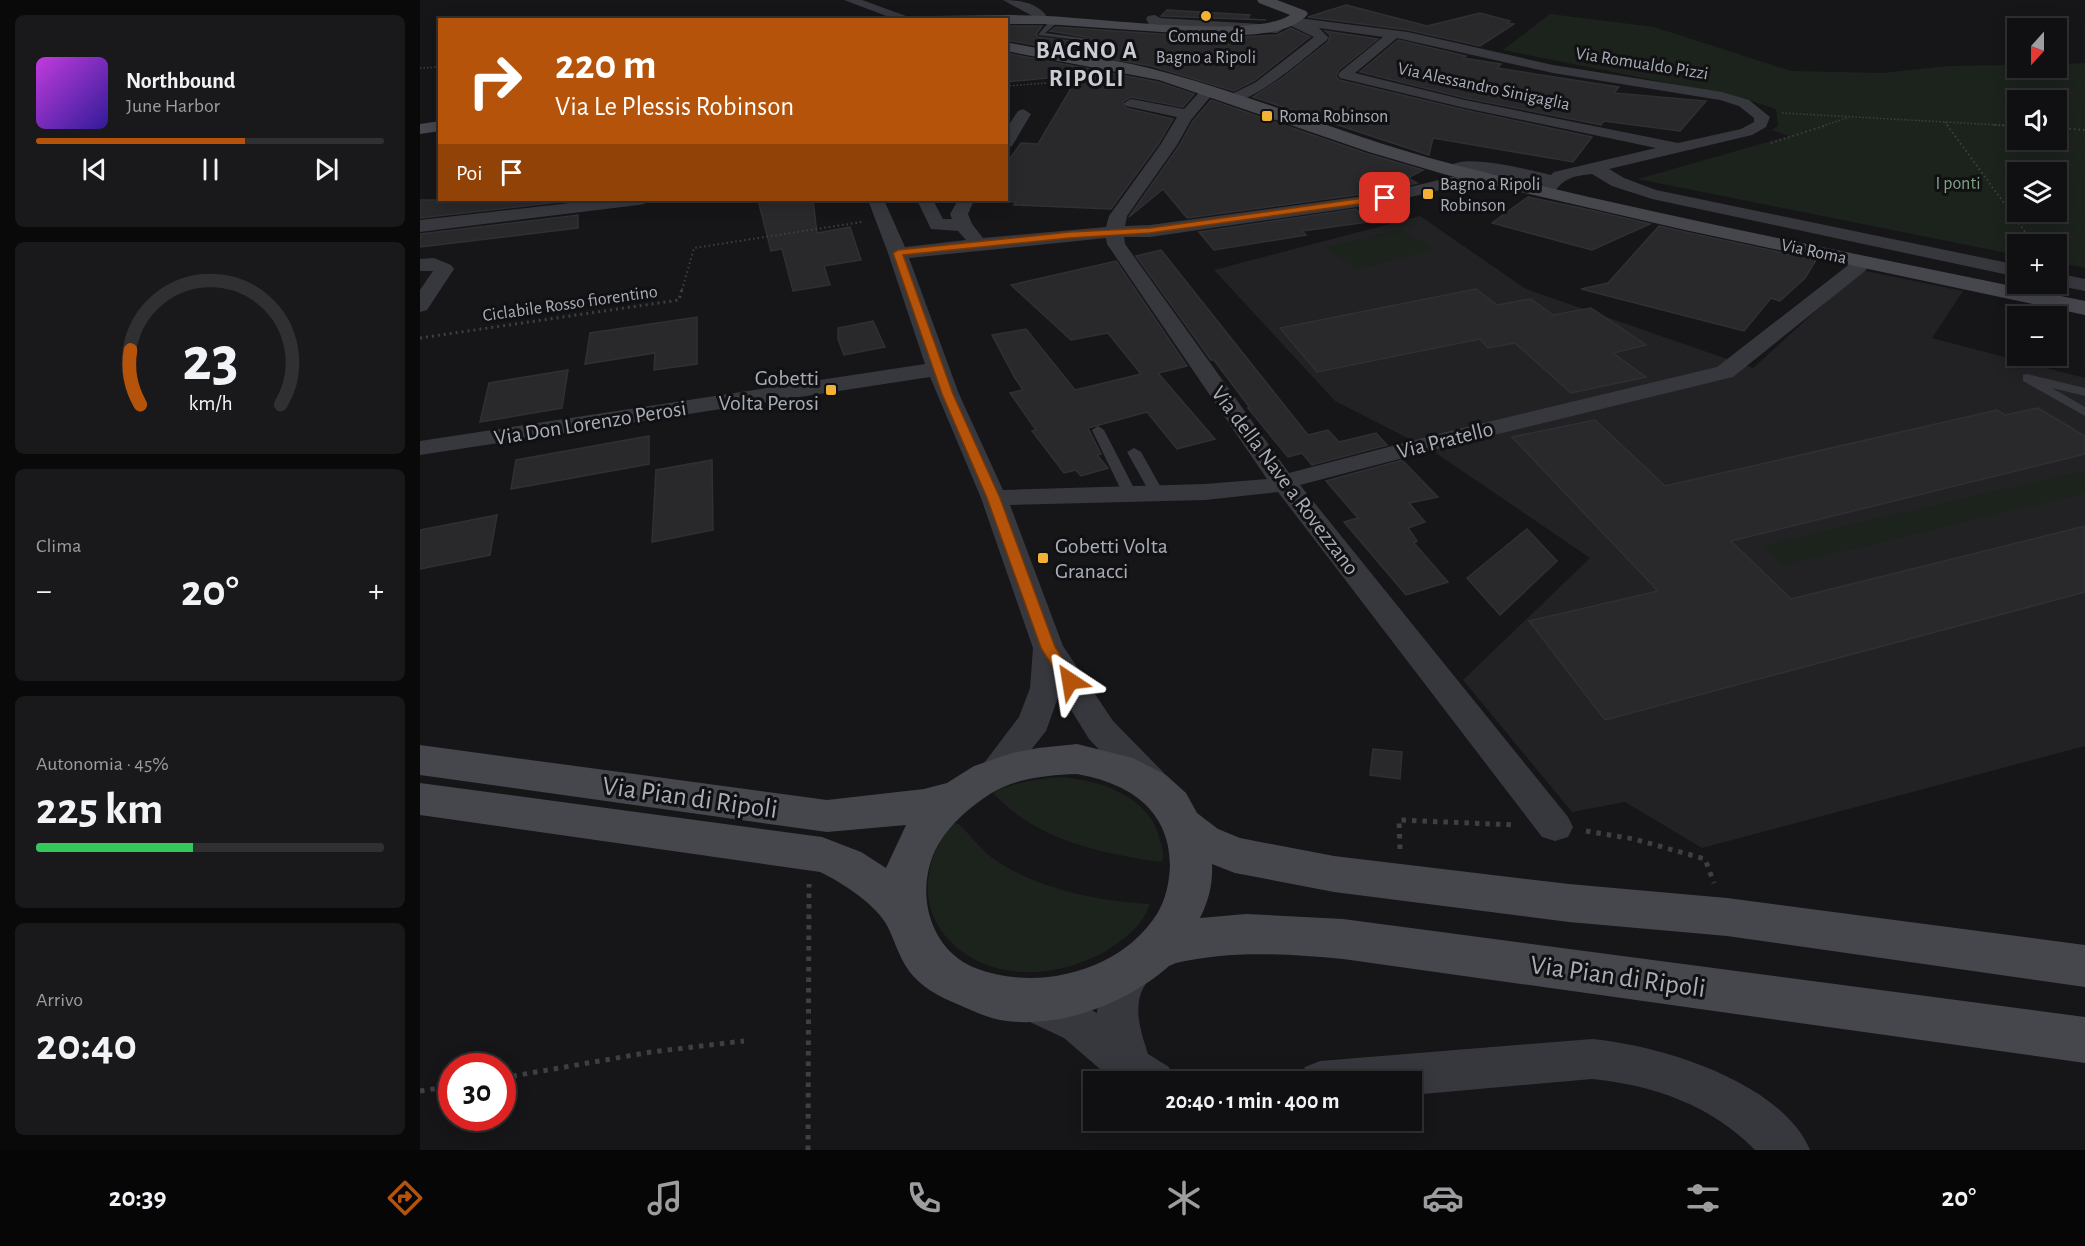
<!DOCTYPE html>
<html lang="it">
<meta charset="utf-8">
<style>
body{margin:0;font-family:"Alegreya Sans",sans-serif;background:#19191b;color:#f1f3f6;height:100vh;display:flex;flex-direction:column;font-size:22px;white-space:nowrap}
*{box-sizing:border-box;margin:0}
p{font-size:20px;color:#9c9d9f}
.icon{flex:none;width:33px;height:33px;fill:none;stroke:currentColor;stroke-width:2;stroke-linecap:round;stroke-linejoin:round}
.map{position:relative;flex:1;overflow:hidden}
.sheet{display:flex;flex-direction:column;gap:15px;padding:15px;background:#09090a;width:420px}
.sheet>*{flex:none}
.guide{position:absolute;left:18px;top:18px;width:570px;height:183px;border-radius:0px;box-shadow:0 3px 15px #0003,0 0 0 2px #303032;background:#b45309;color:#fff;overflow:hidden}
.needle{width:39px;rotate:201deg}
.buttons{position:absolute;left:1587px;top:18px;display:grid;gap:12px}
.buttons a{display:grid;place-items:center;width:60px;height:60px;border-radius:0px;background:#101012;box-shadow:0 3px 15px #0003,0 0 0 2px #303032;font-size:30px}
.speed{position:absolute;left:18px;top:1053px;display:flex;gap:12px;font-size:30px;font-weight:700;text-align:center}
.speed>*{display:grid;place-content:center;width:78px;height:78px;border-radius:50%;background:#101012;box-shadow:0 3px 15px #0003,0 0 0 2px #303032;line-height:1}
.speed .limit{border:9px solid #d22;background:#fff;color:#111}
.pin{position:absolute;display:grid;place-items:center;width:51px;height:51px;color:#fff;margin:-26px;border-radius:12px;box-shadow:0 3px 9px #0006}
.me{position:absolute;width:66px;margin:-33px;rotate:327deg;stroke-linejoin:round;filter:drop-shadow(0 0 4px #0008)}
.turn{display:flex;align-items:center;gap:21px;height:126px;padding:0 18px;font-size:27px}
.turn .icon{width:78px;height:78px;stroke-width:2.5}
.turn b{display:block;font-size:42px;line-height:51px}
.then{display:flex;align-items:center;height:57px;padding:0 18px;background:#0003;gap:12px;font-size:22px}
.big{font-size:45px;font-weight:600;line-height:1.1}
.sheet .card{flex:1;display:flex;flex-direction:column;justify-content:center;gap:9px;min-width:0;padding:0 21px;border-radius:9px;background:#19191b}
.sheet .dial{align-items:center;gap:0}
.dial svg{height:156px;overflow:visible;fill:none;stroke:#303032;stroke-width:7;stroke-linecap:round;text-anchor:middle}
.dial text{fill:#f1f3f6;stroke:none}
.song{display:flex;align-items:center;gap:18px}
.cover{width:72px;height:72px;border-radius:9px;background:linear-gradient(135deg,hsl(290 70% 55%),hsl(250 70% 35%))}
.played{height:6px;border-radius:3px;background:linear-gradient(90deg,#b45309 60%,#303032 60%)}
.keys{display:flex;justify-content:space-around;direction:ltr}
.heat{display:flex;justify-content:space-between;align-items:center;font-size:33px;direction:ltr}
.charge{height:9px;border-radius:4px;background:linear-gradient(90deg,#34c759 45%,#303032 0)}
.trip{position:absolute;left:663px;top:1071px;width:339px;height:60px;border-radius:0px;background:#101012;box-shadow:0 3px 15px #0003,0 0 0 2px #303032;font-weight:600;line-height:60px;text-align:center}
.menu{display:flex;height:96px;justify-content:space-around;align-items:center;background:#060607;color:#9c9d9f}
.menu .icon{width:42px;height:42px}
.menu .selected{color:#b45309}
.menu b{font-size:27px;color:#f1f3f6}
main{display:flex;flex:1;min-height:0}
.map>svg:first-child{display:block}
</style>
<main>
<section class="sheet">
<div class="card">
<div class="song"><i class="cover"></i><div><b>Northbound</b><p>June Harbor</p></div></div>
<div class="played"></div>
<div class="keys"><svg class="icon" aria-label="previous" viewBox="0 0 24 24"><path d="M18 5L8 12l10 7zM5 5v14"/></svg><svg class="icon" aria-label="pause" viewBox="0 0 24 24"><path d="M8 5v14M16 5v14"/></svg><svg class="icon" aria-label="next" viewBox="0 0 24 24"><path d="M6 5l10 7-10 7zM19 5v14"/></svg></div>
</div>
<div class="card dial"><svg viewBox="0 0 100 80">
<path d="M14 69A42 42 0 1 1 86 69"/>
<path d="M14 69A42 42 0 0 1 9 41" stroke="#b45309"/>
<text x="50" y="56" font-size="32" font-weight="700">23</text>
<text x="50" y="72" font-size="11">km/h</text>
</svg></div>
<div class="card"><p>Clima</p>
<div class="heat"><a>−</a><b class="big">20°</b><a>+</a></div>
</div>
<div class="card"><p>Autonomia · 45%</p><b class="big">225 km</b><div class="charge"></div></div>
<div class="card"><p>Arrivo</p><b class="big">20:40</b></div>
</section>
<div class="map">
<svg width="1665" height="1150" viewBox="0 0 1665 1150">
<rect width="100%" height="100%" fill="#161618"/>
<polygon fill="#222225" points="1000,216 1106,289 1333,368 1441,270 1543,291 1512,338 1665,378 1665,746 1282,848 1205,802 1152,812 1043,680 1170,558 1013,451 915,401 794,270"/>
<g fill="#1c231d" fill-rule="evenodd">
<path d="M1130,14L1234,27L1371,71L1463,73L1528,66L1597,65L1598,68H1636L1637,64L1665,63V268L1637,262L1636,244H1598L1597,255L1218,179L1369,136L1352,130L1358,126L1356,109L1323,98L1083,50ZM1598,100H1636V140H1598ZM1598,172H1636V212H1598Z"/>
<polygon points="980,229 1014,249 937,269 905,248"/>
<polygon points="1665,470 1665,493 1365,565 1344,545"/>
<path d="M641,777C681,781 729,795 740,840C742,848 746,856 741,862C681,853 618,841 574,794V792C595,782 618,779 641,777Z"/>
<path d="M534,823L539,824C547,832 555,842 564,851C603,886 679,902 730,904C727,911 724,918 719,924C675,974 581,993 531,942C514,925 506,904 508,880C510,858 520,839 534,823Z"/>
</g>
<g fill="#29292c" stroke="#303034" stroke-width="1.5">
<polygon points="926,5 1007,26 1060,13 1090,21 1087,23 1094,24 1060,46 988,30 888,17"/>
<polygon points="747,10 830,15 827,19 846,20 741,16"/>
<polygon points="586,26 622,26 616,34 618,37 667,43 672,38 630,31 636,27 755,35 758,39 763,40 857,35 871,28 890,37 835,80 814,91 731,66 586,40"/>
<polygon points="905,31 958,39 919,70 916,76 919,80 1045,110 1172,137 1153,162 1013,138 1009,155 833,97 861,79 908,42 910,35"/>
<polygon points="978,40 1046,56 1043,58 1081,64 1077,68 1199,87 1194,93 1286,101 1260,131 1184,121 1181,125 1045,98 940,72"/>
<polygon points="586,53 738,82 774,94 763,107 711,97 702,102 706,108 753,119 739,143 691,209 594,205 596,202 586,201 586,164 601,143 618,144 659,75 586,82"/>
<polygon points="791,100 948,154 1003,170 988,178 997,183 965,191 767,218 743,189 709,217 759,146 773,121"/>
<polygon points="1108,197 1175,211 1230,224 1172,250 1072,223"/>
<polygon points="0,200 157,200 0,218"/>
<polygon points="338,200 393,200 397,233 430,227 441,260 404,266 410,285 373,291 362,249 351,251"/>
<polygon points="936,209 948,222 882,231 886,235 794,250 779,232"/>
<polygon points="158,215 158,228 0,247 0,234"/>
<polygon points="1239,226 1265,232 1396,260 1385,278 1360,301 1351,298 1324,331 1161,289 1188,283"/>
<polygon points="741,250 888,435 908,430 919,442 956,433 967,445 892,465 882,453 868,457 828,408 830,408 794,360 791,360 716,256"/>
<polygon points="696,261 767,366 738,373 795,439 757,449 727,412 668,428 681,454 677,455 688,468 661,476 656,470 644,473 612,431 616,430 590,393 603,390 595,378 572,335 606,329 655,390 721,374 688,333 651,340 591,285"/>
<polygon points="1056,289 1077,305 1111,299 1133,315 1171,308 1226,345 1193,353 1226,377 1151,393 1095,343 1068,348 1060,339 897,372 860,328"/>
<polygon points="277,317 277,364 234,370 235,353 165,364 170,333"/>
<polygon points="453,321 465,347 424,355 418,339 418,328"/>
<polygon points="148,370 142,408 60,422 69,383"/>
<polygon points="1618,408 1665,436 1665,454 1311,541 1371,599 1665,526 1665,592 1185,720 1109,621 1238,591 1092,437 1175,420 1245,486 1577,410 1585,415"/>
<polygon points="229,436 229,464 91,489 96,460"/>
<polygon points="292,460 293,530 232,542 236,470"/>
<polygon points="982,460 1018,497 989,503 1005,522 988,528 997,541 994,543 1028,582 986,595 924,522 938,518 906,481"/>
<polygon points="77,515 70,555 0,569 0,530"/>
<polygon points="1107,529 1137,561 1080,615 1047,578"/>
<polygon points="953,749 982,752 980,779 950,775"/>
</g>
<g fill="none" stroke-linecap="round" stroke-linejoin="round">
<g stroke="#3d3f44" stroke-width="1.5" stroke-dasharray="1.5 2" stroke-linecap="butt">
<polyline points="0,68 20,67"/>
<polyline points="586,86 655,81"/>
<polyline points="1362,113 1598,126"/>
<polyline points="1525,122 1528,126"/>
<polyline points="1402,126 1427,118"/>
</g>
<g stroke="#3d3f44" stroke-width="2" stroke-dasharray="1.5 3" stroke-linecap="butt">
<polyline points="1527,125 1614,244"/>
<polyline points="1574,125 1598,126"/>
<polyline points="1636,128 1665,130"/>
<polyline points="1351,143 1407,125"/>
<polyline points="262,290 274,248 442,222"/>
</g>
<polyline stroke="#3d3f44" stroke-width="3" stroke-dasharray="2 4" stroke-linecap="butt" points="0,338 259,300 262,289"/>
<g stroke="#3d3f44" stroke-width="5" stroke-dasharray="4.5 6" stroke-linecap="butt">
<polyline points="1166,831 1214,839 1285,859 1294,883"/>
<polyline points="980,849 979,820 1096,825"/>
<polyline points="82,1078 231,1052 324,1041"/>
<polyline points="0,1091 32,1086"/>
<polyline points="388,1150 389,884"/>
</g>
<g fill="#37383d" fill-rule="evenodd">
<polygon points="636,19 638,22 625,33 670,39 667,41 618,35 627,24"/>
<polygon points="1607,374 1665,388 1665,396 1632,388 1665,407 1665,416 1603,381 1603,375"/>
<polygon points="678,426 684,430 717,494 715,497 705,497 703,494 672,430"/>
<polygon points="714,448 721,452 744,493 742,496 732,496 730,493 707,452"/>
</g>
<g fill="#37383d" fill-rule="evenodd">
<polygon points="424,0 442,0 497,20 477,20"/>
<path d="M583,0C599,0 615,2 626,15L624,18H616Z"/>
<polygon points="735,15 740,18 857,25 863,29 857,33 729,24 726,19 728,16"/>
<path d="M871,17L988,32L1133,65L1302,92L1329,100L1350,117L1346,127L1332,135L1189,169L1204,178L1236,190L1598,265V277L1232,199L1192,186L1172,174C1164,175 1153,176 1147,180C1135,186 1134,200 1118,196L1115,192L1123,184L1061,172L1065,176L1063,180L965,203L730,237H704L705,244L869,473L1018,434L1297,367L1431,263H1445L1448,267L1445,271L1313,377L1025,447L880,485L1148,817L1153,827L1148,837L1135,841L1122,837L858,492L785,500L590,505L643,646L693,721L744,773L749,783L744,793L732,796L720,793L669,739L640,692L626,731L584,784L572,788L560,784L555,775L599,717L610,688L613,648L561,498L510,377L0,455V441L505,364L468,253L448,200H464L485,247L546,240L538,231L511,229L497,200H513L523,219H532L530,214L538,200H554L548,214L552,224L563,238L686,227L689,216L741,144L757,117L706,106L704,103L711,99L764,109L784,87H794L796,90L771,120L757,145L707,216L705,226L730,225L965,193L1052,172L1032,171L1030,167C1042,152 1112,171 1131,175L1134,172L1236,148L1045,108L920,78L918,75L920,72L963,37L899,28L908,37L907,40C889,54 831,106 810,101L808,98L810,95L836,82L894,37L867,24L865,21L867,18ZM977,38L1133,73L1300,100L1319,106L1334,118V122L1321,129L1258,143L1045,100L935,73ZM686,238L687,244L847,479L785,484L583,490L539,394L489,258Z"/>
<polygon points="603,109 611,114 592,146 586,148 586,129 598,111"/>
<polygon points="177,200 227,200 224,204 218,205 0,232 0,220"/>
<polygon points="14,258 31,265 34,269 7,310 0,312 0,290 13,271 0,271 0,259"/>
<polygon points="1636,273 1665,279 1665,291 1630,284 1636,284"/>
<path d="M718,946L732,951L738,964C733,974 725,983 721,993C714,1013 722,1035 728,1054L749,1067L755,1082H695L644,1038L597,1016L591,1003L597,990L611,984L656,1001L677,1013C679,996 689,962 704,951C708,949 714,948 718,946Z"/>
<path d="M1172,1039C1239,1045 1362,1082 1390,1150H1335C1291,1105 1233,1085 1172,1079L992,1095V1082H879L885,1067L900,1061Z"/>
</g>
<g fill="#45474d" fill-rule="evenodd">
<path d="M837,0H857L886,11L888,14C865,42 797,33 763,38L758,37L756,33L625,24H586V20H505L512,16C550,16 588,14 626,16C676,18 835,39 870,15L839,3Z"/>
<path d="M586,42C641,54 697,58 751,74C846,100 936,140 1032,164C1241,217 1454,257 1665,301V315L1265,230L1027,175L949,152L739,80L586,51Z"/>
<polygon points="20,121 20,131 0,134 0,124"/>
<path d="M657,744L713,758L746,775L766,793L777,813L798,829L820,838L914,856L1149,884L1307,898L1665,945V987L1307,936L1149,922L914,892L815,873L792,864C793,883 789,900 780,918L826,914L923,919L1665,1017V1063L923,959C866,954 812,950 756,963L749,966C706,1004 638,1030 580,1020C565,1017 551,1010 537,1004C520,997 501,987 489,971C478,956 473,935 465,922C452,902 421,882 400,872L0,815V783L402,837L441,852L466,868L486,825L407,832L0,775V745L407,800L504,789L527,783L554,766L592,753L618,748ZM657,774C708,783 750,809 750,866C749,883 746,899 737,914C700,972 616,992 555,968C507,948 494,888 518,845C530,824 550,807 570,794C595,778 628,775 657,774Z"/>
</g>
</g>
<polygon fill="#b45309" stroke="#753606" stroke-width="1.5" points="965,195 969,198 968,200 730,233 650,238 483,255 533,394 580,498 635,647 657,681 655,685 644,685 621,648 567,498 522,394 473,253 478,250 650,232 730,228"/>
<g fill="#f2b134" stroke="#111113" stroke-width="2">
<circle cx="786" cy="16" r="6"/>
<rect x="841" y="110" width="12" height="12" rx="3"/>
<rect x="1002" y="188" width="12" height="12" rx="3"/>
<rect x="405" y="384" width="12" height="12" rx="3"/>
<rect x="617" y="552" width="12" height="12" rx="3"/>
</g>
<g text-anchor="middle" stroke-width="6" stroke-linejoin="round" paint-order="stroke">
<g font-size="18" fill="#a8adb8" stroke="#111113" text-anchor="start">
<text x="786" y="42" text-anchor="middle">Comune di<tspan x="786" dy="21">Bagno a Ripoli</tspan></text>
<text x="859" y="122">Roma Robinson</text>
<text x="1020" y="190">Bagno a Ripoli<tspan x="1020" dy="21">Robinson</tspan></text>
</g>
<g font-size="18" fill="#a8adb8" stroke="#111113">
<text transform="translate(1222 63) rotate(9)" y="6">Via Romualdo Pizzi</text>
<text transform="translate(1064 86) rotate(12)" y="6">Via Alessandro Sinigaglia</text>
<text transform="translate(1394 251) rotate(12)" y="6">Via Roma</text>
<text transform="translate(150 303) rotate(-8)" y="6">Ciclabile Rosso fiorentino</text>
</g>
<g font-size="18" fill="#7fa381" stroke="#111113">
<text x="1538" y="189">I ponti</text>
</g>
<g font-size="22" fill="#a8adb8" stroke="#111113" text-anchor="end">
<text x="399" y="385">Gobetti<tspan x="399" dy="25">Volta Perosi</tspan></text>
<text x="635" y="553" text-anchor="start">Gobetti Volta<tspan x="635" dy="25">Granacci</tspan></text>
</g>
<g font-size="22" fill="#a8adb8" stroke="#111113">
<text transform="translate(170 422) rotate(-9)" y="8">Via Don Lorenzo Perosi</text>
<text transform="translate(1025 439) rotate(-14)" y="8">Via Pratello</text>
<text transform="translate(866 480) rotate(53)" y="8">Via della Nave a Rovezzano</text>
</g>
<g font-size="24" font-weight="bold" letter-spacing="1.5" fill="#c9ccd4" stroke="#111113">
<text x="667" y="58">BAGNO A<tspan x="667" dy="28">RIPOLI</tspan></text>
</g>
<g font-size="27" fill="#a8adb8" stroke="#111113">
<text transform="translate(270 797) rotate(8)" y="9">Via Pian di Ripoli</text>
<text transform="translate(1198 976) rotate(8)" y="9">Via Pian di Ripoli</text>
</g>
</g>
</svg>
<div class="buttons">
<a><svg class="needle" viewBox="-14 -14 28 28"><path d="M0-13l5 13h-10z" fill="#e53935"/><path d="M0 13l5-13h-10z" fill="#9c9d9f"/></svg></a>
<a><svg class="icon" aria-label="sound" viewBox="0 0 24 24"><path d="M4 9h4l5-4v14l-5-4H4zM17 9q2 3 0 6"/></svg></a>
<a><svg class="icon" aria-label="layers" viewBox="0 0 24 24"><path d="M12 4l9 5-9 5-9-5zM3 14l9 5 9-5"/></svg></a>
<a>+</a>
<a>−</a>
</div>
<div class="speed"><div class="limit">30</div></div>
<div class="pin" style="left:965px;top:198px;background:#d93025"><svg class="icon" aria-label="arrive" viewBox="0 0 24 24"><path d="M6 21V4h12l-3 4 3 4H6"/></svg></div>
<svg class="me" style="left:650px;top:681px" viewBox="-20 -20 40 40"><path d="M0-17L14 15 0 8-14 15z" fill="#b45309" stroke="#fff" stroke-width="4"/></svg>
<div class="trip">20:40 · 1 min · 400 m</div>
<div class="guide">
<div class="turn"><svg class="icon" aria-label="right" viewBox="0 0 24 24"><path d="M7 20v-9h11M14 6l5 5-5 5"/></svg><div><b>220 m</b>Via Le Plessis Robinson</div></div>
<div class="then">Poi<svg class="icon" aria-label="arrive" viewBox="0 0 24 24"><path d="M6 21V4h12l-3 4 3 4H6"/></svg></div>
</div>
</div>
</main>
<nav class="menu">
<b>20:39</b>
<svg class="icon selected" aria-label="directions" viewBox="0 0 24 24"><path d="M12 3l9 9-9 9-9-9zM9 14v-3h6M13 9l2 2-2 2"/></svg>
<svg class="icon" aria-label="music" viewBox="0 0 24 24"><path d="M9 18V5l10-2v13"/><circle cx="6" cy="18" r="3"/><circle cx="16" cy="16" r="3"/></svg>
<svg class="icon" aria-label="phone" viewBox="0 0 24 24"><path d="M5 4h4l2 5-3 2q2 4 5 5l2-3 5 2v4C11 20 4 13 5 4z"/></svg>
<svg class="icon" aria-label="climate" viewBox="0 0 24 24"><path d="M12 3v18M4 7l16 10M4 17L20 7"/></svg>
<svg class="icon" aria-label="car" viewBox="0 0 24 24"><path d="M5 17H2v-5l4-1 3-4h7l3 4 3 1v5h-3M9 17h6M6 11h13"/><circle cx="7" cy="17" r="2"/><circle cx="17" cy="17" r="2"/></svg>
<svg class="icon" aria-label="filters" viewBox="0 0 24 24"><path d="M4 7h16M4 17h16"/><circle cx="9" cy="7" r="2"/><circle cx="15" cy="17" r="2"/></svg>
<b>20°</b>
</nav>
